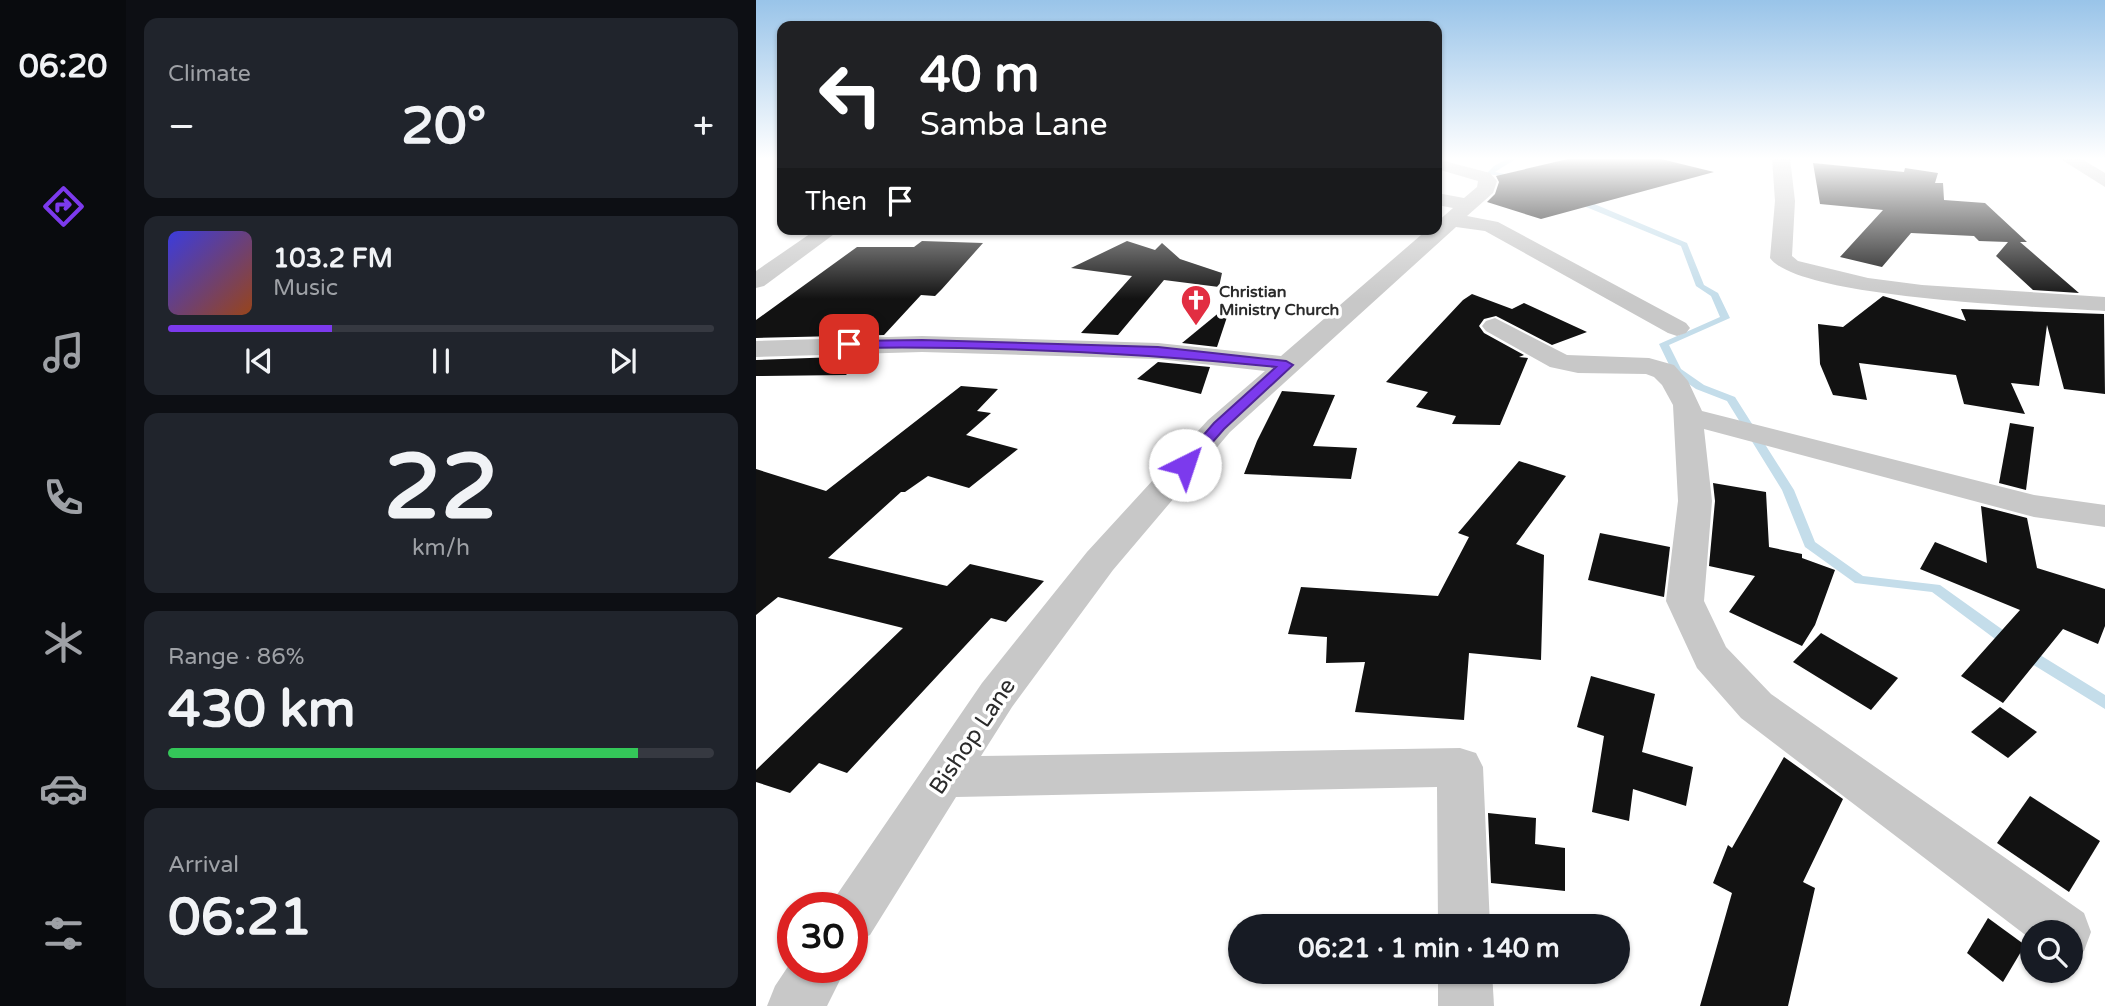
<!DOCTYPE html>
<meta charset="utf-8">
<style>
body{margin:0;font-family:"Varela Round",sans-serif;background:#20242c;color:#f1f3f6;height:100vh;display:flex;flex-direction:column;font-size:26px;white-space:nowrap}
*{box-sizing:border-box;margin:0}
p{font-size:23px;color:#9ea1a6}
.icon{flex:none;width:38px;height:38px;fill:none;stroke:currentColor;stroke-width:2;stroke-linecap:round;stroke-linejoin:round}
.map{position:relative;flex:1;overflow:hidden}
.details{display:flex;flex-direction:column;gap:18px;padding:18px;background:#0d0f14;width:630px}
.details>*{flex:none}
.top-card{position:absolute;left:21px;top:21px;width:665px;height:214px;border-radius:14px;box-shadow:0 2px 5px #0004;background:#202124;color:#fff;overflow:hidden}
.fabs{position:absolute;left:1264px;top:920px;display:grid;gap:14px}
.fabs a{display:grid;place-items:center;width:63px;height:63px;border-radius:50%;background:#171b24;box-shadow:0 2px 5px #0004;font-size:35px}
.speed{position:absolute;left:21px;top:892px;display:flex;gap:14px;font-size:35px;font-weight:700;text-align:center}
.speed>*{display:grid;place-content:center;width:91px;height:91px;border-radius:50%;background:#171b24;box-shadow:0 2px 5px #0004;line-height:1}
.speed .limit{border:10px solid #d22;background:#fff;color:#111}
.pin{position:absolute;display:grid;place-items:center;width:60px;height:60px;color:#fff;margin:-30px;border-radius:14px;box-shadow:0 4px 10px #0006}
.me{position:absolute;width:77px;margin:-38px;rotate:41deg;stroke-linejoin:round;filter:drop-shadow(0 0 5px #0008)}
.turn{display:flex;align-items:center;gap:24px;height:147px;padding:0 28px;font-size:32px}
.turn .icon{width:91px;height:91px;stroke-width:2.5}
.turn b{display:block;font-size:49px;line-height:60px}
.then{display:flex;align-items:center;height:66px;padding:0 28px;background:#0003;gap:14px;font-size:26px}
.big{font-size:52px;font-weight:700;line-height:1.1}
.details .card{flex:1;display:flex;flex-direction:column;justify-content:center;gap:10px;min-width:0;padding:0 24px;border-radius:14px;background:#20242c}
.details .dial{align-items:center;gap:0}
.dial b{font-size:91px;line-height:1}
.song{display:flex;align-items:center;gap:21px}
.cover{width:84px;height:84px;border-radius:10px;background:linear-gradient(135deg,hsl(240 70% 55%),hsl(20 70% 35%))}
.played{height:7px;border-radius:4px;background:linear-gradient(90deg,#7c3aed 30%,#363941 30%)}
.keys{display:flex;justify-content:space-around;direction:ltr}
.heat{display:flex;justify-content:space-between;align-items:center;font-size:38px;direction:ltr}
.charge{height:10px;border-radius:5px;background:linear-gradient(90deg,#34c759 86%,#363941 0)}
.trip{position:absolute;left:472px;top:914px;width:402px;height:70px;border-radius:35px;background:#171b24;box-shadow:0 2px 5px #0004;font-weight:700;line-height:70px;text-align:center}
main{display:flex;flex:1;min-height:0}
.menu{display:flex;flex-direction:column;width:126px;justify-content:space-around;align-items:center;background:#090b0e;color:#9ea1a6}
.menu .icon{width:49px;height:49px}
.menu .on{color:#7c3aed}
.menu b{font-size:32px;color:#f1f3f6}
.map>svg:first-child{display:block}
</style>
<main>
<nav class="menu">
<b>06:20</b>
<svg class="icon on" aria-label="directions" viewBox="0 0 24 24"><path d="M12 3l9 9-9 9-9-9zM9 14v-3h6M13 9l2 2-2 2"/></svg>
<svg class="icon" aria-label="music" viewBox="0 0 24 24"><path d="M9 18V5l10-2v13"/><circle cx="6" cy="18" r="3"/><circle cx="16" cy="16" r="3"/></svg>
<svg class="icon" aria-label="phone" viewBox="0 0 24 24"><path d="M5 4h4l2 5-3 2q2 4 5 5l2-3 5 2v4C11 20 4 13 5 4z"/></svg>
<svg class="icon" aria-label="climate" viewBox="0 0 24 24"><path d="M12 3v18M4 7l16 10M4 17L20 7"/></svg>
<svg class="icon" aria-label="car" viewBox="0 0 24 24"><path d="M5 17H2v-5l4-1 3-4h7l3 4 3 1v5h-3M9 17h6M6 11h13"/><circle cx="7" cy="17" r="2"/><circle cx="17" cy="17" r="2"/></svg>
<svg class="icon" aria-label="filters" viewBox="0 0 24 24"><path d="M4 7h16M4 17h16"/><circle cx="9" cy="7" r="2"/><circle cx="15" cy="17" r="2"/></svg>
</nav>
<section class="details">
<div class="card"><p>Climate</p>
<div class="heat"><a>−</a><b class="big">20°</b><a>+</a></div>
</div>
<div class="card">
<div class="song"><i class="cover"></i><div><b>103.2 FM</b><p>Music</p></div></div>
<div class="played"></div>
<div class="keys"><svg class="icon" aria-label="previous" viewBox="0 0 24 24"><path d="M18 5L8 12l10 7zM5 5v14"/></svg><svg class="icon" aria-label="pause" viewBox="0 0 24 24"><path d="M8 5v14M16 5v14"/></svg><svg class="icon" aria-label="next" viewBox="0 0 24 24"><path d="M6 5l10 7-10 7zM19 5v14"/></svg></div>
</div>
<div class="card dial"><b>22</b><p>km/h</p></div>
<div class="card"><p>Range · 86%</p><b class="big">430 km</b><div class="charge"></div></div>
<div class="card"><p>Arrival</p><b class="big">06:21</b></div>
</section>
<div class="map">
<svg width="1349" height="1006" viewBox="0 0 1349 1006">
<rect width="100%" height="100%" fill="#fff"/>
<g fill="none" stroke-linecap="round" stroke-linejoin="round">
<g fill="#c4ddea" fill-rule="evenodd">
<polygon points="753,158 761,158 739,172 763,177 763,179 732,174 731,173 738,166"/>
<polygon points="818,198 824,198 931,243 948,285 962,293 974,318 913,345 925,369 948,385 979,397 1038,490 1059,542 1107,576 1184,585 1268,645 1349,695 1349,709 1258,653 1176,592 1099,583 1049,547 1026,490 971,401 940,389 917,373 903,344 964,317 955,296 940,286 925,246 818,202"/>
</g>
</g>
<g fill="#121212">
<polygon points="816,158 901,158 958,172 785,219 731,202 739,194 743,182 740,176"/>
<polygon points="1057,163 1148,172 1149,168 1182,173 1179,183 1187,183 1188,200 1229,203 1271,242 1264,242 1323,293 1277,290 1240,256 1252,242 1223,241 1218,236 1155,233 1126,267 1084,257 1127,210 1064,204"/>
<polygon points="166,241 227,243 186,289 179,296 165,295 128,335 0,338 0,320 101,247 158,247"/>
<polygon points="371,241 399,250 406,243 424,259 466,273 463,287 408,280 362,335 325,333 376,276 315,268"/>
<polygon points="716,294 756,309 768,303 831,332 796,345 740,316 728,319 723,326 728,333 768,355 763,357 772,358 744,425 696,424 700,416 660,407 672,392 630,382 707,300"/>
<polygon points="1127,296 1210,321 1205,309 1348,314 1349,394 1308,389 1291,325 1283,386 1255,383 1269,414 1208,404 1200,375 1103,363 1111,400 1077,395 1064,364 1062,324 1087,327"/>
<polygon points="476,302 461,347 426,343"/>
<polygon points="108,356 90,375 0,376 0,360"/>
<polygon points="402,362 454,367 445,394 381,379"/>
<polygon points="205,386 242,389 221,411 235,413 210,435 262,449 213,488 172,476 149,492 145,492 72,558 191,586 214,564 288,581 250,622 235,618 91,773 63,763 34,793 0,782 0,770 147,628 22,597 0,615 0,469 70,491"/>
<polygon points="526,391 579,395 557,446 601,448 595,479 488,474 501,441"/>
<polygon points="1254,423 1278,427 1270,490 1243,483"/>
<polygon points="763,461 810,476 760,544 788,555 785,660 713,653 708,720 599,712 609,662 570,663 571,637 532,634 545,587 682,596 713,537 702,533"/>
<polygon points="957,483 1010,492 1013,547 1046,554 1046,558 1079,570 1059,625 1046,646 973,612 999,576 953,566 959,501"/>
<polygon points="1225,506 1271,518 1281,568 1349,589 1349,626 1342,644 1307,629 1247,703 1205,676 1264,610 1164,569 1179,542 1231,563"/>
<polygon points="844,533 914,547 908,597 832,580"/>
<polygon points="1065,633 1142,678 1115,710 1037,662"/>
<polygon points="835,676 899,694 886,752 937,767 930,806 877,789 873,821 836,812 848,736 821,727"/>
<polygon points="1244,707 1281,732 1252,758 1215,732"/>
<polygon points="1028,757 1087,799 1047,882 1059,888 1032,1006 944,1006 976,893 957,883 972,845 976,848"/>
<polygon points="1274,796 1344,841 1313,892 1241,843"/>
<polygon points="732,813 780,818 779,844 809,848 809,891 735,883"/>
<polygon points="1232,918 1269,945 1247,982 1211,953"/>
</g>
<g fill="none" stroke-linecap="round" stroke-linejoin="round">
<g fill="#c8c8c8" fill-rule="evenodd">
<path d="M1016,158H1034L1039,201L1036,256L1042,261L1112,278L1166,285L1349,297V311C1291,307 1043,299 1014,258L1019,201Z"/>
<polygon points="1303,158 1324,158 1349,173 1349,187"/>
<polygon points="681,159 734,173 741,181 737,193 711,216 742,222 930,323 934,328 930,333 921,336 912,333 729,231 700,227 474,432 357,570 256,707 225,756 704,748 720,753 727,767 734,926 682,926 681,787 200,797 114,935 96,943 96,908 74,908 78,899 226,683 331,552 452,420 509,371 402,359 166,352 0,357 0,341 166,336 402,343 525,356 672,229 681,229 681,222 697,208 681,205 681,193 708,198 721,187 722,181 681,169"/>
<polygon points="61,229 85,229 8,286 0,288 0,271"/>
<polygon points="739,318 811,355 893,358 918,365 932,381 946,411 1278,495 1349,505 1349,527 1278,517 948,429 956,501 948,601 970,647 1015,694 1328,913 1335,932 1328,951 1314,956 1314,933 1276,933 1276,940 985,718 941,668 910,601 922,501 917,405 906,385 898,377 890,374 822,373 794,367 730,331 726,326 730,321"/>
<polygon points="37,959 37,968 90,968 71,1006 11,1006 19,986"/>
<polygon points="682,971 736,971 738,1006 682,1006"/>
</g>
</g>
<linearGradient id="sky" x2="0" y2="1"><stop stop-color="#99c4e9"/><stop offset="0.53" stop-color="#fff"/><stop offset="1" stop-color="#fff" stop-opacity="0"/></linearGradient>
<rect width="1349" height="299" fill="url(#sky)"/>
<path fill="#7c3aed" stroke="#51269a" stroke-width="2" d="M166,340L402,347L530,361L537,365L468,429L434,468H424L421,465L424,462L458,423L520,367C378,352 235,346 93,348L86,344L93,341Z"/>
<defs>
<g id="church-pin" transform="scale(1.575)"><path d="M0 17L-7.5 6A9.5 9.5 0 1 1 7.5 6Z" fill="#e22e42" stroke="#fff"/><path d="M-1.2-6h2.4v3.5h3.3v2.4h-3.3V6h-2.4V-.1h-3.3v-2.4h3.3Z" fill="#fff"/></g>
</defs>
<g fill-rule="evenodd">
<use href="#church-pin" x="440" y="300"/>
</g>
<g text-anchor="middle" stroke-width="7" stroke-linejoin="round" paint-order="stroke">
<g font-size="16" font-weight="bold" fill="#2b2b2b" stroke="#fff" text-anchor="start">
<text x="463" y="297">Christian<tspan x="463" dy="18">Ministry Church</tspan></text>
</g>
<g font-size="23" fill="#2b2b2b" stroke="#fff">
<text transform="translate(216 736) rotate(-56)" y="8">Bishop Lane</text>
</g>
</g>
</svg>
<div class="fabs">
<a><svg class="icon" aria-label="search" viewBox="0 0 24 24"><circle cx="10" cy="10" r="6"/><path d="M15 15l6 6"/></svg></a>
</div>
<div class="speed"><div class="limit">30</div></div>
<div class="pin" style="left:93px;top:344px;background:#d93025"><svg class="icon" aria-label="arrive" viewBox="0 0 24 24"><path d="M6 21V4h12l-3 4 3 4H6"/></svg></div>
<svg class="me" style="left:429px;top:465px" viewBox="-20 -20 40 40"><circle r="19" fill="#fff"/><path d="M0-13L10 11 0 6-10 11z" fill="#7c3aed"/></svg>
<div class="trip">06:21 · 1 min · 140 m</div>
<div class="top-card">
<div class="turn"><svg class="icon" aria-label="left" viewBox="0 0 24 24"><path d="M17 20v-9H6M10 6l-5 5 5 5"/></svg><div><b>40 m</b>Samba Lane</div></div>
<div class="then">Then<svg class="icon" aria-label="arrive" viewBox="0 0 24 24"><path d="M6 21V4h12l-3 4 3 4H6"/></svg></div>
</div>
</div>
</main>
